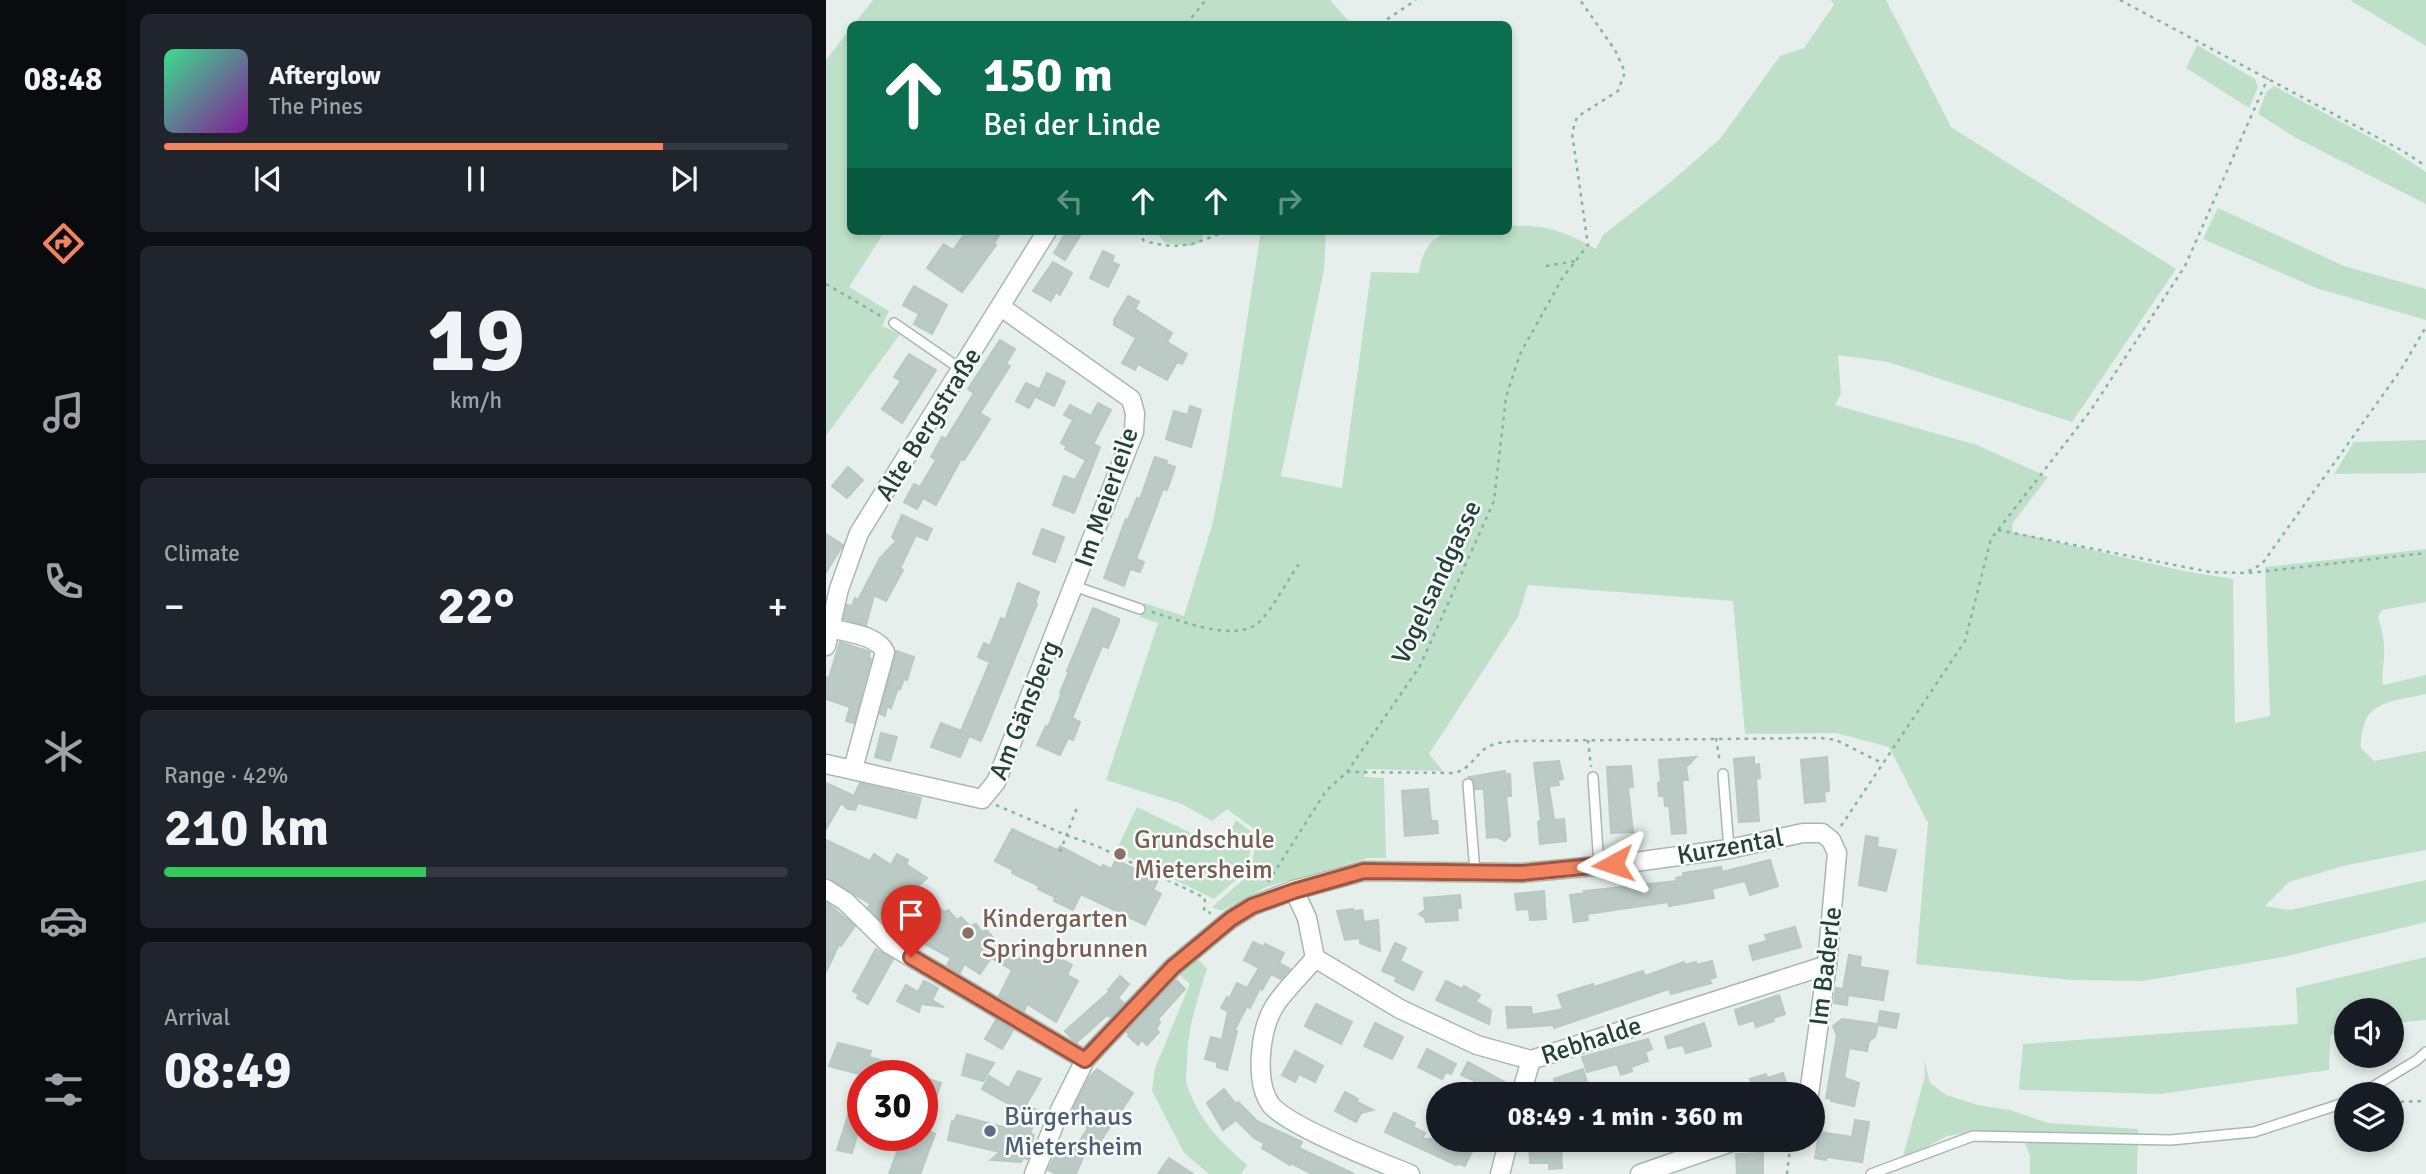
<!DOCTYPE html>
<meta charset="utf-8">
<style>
body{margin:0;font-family:Signika,sans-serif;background:#20242c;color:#f1f3f6;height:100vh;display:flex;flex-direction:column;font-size:26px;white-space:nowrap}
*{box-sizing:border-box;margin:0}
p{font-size:23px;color:#9ea1a6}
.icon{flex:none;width:38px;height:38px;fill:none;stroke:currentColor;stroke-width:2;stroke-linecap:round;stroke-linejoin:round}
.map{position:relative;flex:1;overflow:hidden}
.details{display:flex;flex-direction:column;gap:14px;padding:14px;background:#0d0f14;width:700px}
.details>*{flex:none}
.hud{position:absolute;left:21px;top:21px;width:665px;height:214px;border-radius:10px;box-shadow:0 4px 10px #0003;background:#0b6e4f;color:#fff;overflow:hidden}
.buttons{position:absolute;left:1508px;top:998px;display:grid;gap:14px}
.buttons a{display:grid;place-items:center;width:70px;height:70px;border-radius:50%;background:#171b24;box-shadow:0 4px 10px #0003;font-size:35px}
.speed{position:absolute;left:21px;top:1060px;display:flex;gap:14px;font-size:35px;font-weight:700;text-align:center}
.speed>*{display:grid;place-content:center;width:91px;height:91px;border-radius:50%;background:#171b24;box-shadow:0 4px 10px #0003;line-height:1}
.speed .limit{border:10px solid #d22;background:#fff;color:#111}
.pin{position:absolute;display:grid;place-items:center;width:60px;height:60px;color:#fff;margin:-72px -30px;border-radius:50% 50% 50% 0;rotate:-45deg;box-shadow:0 0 7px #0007}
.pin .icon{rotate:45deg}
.me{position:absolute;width:77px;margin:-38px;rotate:265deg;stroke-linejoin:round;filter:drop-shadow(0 0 5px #0008)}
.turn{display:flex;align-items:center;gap:24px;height:147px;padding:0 21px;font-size:32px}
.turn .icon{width:91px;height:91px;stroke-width:2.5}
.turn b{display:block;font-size:49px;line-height:60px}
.lanes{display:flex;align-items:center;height:66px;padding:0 21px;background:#0003;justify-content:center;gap:35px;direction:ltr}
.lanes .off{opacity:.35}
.big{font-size:52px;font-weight:700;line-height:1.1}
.details .widget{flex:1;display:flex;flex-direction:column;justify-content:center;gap:10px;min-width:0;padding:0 24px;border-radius:10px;background:#20242c}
.details .dial{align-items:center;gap:0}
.dial b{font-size:91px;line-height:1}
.song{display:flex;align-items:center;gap:21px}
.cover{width:84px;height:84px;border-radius:10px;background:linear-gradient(135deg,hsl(150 70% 55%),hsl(290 70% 35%))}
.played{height:7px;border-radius:4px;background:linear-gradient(90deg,#f4845f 80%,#363941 80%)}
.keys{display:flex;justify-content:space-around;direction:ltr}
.heat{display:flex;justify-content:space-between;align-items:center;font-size:38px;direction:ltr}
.charge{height:10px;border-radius:5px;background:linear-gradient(90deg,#34c759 42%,#363941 0)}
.trip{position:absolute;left:600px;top:1082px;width:399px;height:70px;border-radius:35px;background:#171b24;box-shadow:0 4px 10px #0003;font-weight:700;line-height:70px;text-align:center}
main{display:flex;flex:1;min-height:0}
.menu{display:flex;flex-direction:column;width:126px;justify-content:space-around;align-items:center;background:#090b0e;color:#9ea1a6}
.menu .icon{width:49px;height:49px}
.menu .current{color:#f4845f}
.menu b{font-size:32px;color:#f1f3f6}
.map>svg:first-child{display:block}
</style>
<main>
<nav class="menu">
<b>08:48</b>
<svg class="icon current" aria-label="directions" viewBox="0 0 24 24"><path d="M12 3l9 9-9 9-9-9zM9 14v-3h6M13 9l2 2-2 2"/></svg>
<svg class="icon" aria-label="music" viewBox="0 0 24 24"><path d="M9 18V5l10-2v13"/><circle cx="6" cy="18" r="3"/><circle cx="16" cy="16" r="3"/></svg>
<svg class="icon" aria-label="phone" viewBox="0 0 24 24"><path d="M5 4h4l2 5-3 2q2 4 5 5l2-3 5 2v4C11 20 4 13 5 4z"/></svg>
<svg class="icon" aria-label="climate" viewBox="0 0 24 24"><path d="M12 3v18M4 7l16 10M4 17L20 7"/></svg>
<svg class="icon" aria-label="car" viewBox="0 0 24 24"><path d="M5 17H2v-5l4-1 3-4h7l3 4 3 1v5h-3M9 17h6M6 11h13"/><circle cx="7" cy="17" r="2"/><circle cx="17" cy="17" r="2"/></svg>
<svg class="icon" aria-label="filters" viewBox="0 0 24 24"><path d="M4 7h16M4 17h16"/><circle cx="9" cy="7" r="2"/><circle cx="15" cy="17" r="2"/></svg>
</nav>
<section class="details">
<div class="widget">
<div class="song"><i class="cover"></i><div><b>Afterglow</b><p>The Pines</p></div></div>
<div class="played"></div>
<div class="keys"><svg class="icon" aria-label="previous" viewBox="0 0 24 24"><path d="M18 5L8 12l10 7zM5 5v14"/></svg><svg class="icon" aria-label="pause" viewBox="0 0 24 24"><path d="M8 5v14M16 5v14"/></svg><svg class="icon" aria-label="next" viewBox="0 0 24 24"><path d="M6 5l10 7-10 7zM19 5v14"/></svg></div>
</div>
<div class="widget dial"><b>19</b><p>km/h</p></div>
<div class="widget"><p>Climate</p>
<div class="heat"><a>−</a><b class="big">22°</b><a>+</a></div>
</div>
<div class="widget"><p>Range · 42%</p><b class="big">210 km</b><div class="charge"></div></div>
<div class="widget"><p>Arrival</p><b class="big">08:49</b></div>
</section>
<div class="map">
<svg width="1600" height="1174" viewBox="0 0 1600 1174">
<rect width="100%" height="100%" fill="#e6efeb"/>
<g fill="#bfe0c8">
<polygon points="47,0 504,0 525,24 28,24"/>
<path d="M1005,0H1060L1125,127L1350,269L1246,422L1062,362L1012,355L1015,394L1009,405L1151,445L1222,477L1186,524L1187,532L1358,571L1407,579L1409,723L1444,716L1439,567L1600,549V602L1556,610L1552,617C1556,630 1559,642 1558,656C1558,667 1555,674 1557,685L1600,675V694C1561,703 1535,700 1535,748L1548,761L1600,751V850L1521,865L1463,882L1439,906L1464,910L1600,880V922L1457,957L1317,981L1246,980L1090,964L1102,823L1063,747L1010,733L919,734L907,601L702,585L692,617L603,754L617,771L541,769L538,777L558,778L560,858H542L440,887L395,911L386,907L424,874L432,832L401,809L386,821L356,804L280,780L332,623L314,617L318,603L358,616L386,526L399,462L435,231H500L498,270L455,476L516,488L545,272L593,273C596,252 604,236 627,231H682L683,226C718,224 739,231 770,249L777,235L840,186L894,139L954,56L978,48L1008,5Z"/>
<polygon points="1524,0 1600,0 1600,46"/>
<polygon points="24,29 24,231 59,231 23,287 63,311 56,326 74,334 0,436 0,60"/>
<polygon points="1371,45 1429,79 1432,87 1423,108 1360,68"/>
<polygon points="1448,86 1562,147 1600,172 1600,204 1470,138 1432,114 1441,91"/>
<polygon points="1392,208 1518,266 1600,289 1600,320 1490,288 1377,239"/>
<polygon points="329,231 378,231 375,242 365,246 339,243"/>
<polygon points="1600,440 1600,473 1508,474 1528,442"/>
<polygon points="311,807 396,848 410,820 428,834 420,871 388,899 290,851"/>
<path d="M369,956L381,969C371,1000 361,1030 361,1063C361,1070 359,1079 361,1085C372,1119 394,1142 421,1165L415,1174H383L358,1153L326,1091L329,1068L364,984L351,972Z"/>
<polygon points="1600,957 1600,1020 1566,1023 1566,1010 1521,1010 1521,1027 1515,1028 1504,1036 1503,1070 1334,1094 1193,1090 1197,1044 1472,1024 1470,988"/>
<polygon points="1098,1059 1104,1083 1120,1095 1152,1105 1184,1110 1222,1123 1312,1129 1311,1174 1204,1174 1204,1156 1199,1143 1147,1142 1146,1132 1121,1136 1076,1160 1099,1076"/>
</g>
<g fill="#bbcac4" stroke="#b8c9c2" stroke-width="2">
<polygon points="141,231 176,231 168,243 170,245 136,292 101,268 118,244 127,250"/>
<polygon points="241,231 257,231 239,260 228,253"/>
<polygon points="277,251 288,256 286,262 293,265 282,287 264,278"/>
<polygon points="227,262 246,273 234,295 230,292 225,301 207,291"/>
<polygon points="88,286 121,305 106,334 88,324 93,314 77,305"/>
<polygon points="302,296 313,302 309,309 346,333 341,342 361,354 356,364 351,362 341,380 312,364 309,370 296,363 310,338 288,325 288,320"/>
<polygon points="174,340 189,349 180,364 184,366 154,413 164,419 138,460 135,459 110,505 97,498 91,509 78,502 88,484 94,487 110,460 105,457 116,437 120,439 148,393 142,389"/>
<polygon points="83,354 110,370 76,423 56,409 75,381 68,377"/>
<polygon points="221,373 239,382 228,406 210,397"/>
<polygon points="200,383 213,389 203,408 190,401"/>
<polygon points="272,403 285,410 267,444 274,447 248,513 227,505 238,476 249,480 260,460 239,449 241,446 235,443 247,420 238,415 244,405 265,416"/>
<polygon points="364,406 375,410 365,447 340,439 348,411 362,415"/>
<polygon points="329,457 341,461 340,464 349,467 341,490 337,489 310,559 318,562 314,572 304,569 298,586 278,578 300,519 302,520 311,498 314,499"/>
<polygon points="22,467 37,480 21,498 6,486"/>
<polygon points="76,515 106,529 101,540 90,535 74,568 77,570 60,601 48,595 40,625 18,619 21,605 26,606 29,598 32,600 54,558 70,541 66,537"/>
<polygon points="216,529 238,537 229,562 207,554"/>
<polygon points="0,534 17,545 0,572"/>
<polygon points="192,583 213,592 209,603 211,604 155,741 143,736 134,757 105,747 115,723 135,731 164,662 152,657 158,643 164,646 175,618 179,620"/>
<polygon points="267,608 293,619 293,621 282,648 276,646 246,718 254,722 247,740 242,738 234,755 211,745 220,726 222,727 236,693 234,693 243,671 241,671"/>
<polygon points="14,642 44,652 43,658 45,659 28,723 20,721 24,707 0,699 0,677 3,678"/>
<polygon points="70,651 88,657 81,680 78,679 74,689 72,688 65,708 61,706 59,716 54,714"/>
<polygon points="55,733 71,737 64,761 49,757"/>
<polygon points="870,757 860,767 862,780 856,780 860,833 846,834 843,805 839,806 838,796 833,796 832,783 835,782 833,760"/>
<polygon points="928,757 928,765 933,764 934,778 930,779 933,821 913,822 908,759"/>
<polygon points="1001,757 1003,791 998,792 999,801 979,803 975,760"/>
<polygon points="733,761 737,779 732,780 733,785 724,786 723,788 728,820 738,819 740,841 714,844 712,822 715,821 708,763"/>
<polygon points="805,766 807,787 802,787 807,832 785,833 781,767"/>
<polygon points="679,771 679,774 684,774 685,796 680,796 684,836 679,841 671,837 661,838 658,789 649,789 648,781 643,777"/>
<polygon points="0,783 28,796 34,783 95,798 90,818 32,803 29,810 22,809 15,803 0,829"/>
<polygon points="602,789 605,821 611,821 612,833 579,836 576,791"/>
<polygon points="186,829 231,850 234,846 275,868 277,865 285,869 290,860 332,880 327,890 335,894 319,925 255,894 247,910 228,901 229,897 212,889 213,886 186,873 187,870 169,861"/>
<polygon points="1040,836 1052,838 1051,847 1070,850 1060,891 1033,885"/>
<polygon points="0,840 44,861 48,854 65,865 71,854 82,860 80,864 101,878 54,920 42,907 45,904 0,878"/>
<polygon points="944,860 952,886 924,895 919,881 886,889 888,898 843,906 842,902 761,914 762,920 748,922 744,895 759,893 758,891 851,881 850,878 858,876 857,873 895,867 896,872"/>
<polygon points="718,891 720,919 704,920 703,909 691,910 689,894"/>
<polygon points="634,895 635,908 631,908 632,920 600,922 599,918 593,914 599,910 598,898"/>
<polygon points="96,896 119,912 122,910 131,920 135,917 144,926 150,924 156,932 160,929 171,942 167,945 193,960 197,952 216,963 222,952 246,965 241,975 252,981 230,1022 201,1004 198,1011 173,996 186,970 165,958 154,974 138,964 134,973 121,965 125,958 88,938 84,943 70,935"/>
<polygon points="0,902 29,926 15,946 13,944 0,972"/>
<polygon points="527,909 527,911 536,910 538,922 552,920 554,951 534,943 534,938 519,940 511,911"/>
<polygon points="969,927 975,947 927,960 923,946 941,941 939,935"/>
<polygon points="427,942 438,947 439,944 458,953 453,963 464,969 455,979 445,974 436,990 434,988 424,1008 421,1006 408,1031 411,1031 401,1070 391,1067 391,1062 379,1059 385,1037 396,1040 402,1011 395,1008 401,997 403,999 411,983 421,988 433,968 418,960"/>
<polygon points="569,943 580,948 574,961 596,972 587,990 569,981 571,977 556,971"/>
<polygon points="50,949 67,959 42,1004 31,998 33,994 27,991"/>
<polygon points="1023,955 1035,957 1034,967 1062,971 1057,1000 1022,995 1021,1005 1008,1003 1010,988 1017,989"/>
<polygon points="886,961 890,977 883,979 885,983 845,994 843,989 728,1028 728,1025 682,1028 680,1007 705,1007 706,1015 737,1009 732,995 767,984 768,987 817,971 819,976 858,962 858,965 870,962 871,965"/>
<polygon points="294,976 303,984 292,998 298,1003 284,1017 281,1015 251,1042 248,1041 239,1031 284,991 282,990"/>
<polygon points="350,980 359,989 332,1019 334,1022 330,1029 333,1032 321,1045 316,1040 312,1045 302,1036 303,1034 301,1032"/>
<polygon points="98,981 112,988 106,1000 118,1007 95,1004 93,1012 71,1001 80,985 92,992"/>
<polygon points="620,981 636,989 638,986 654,995 650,1002 665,1010 663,1024 610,1000"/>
<polygon points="953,995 959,1014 947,1018 948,1021 930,1027 928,1020 913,1025 909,1010"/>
<polygon points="490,1004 526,1022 515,1044 479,1026"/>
<polygon points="1054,1011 1073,1014 1070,1028 1052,1025"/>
<polygon points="1016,1019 1052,1024 1049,1037 1043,1041 1041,1051 1023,1048 1018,1078 1033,1083 1028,1106 1005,1101 1006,1099 1000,1098 1011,1035 1007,1026"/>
<polygon points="170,1020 187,1030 176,1049 159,1039"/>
<polygon points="549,1023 577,1037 566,1059 538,1046"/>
<polygon points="878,1023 885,1046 860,1053 857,1045 842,1048 839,1037"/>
<polygon points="822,1039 826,1049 819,1052 822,1061 805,1067 806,1071 795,1075 791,1064 761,1072 756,1057"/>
<polygon points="12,1043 45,1051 43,1057 76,1066 73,1076 41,1076 3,1066"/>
<polygon points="601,1049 630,1064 625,1074 620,1072 616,1079 592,1067"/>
<polygon points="469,1051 497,1066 489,1082 473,1074 469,1082 456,1075"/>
<polygon points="141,1054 168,1063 157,1081 136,1075"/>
<polygon points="642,1062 680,1083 674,1094 643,1094 649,1081 635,1075"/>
<polygon points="271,1069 307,1093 267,1152 260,1150 250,1174 231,1174 222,1170 234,1146 247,1152 262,1128 258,1125 259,1123 245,1112 263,1078"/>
<polygon points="757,1069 763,1089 753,1092 752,1090 732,1094 728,1079"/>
<polygon points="192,1071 215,1079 200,1105 213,1111 204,1133 208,1135 202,1159 197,1158 195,1162 165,1160 174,1152 122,1140 126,1121 128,1122 131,1115 181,1128 188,1107 156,1089 163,1076 183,1088"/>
<polygon points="957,1073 964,1094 929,1094 924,1079 940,1074 941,1078"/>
<polygon points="96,1077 115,1083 100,1130 109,1134 94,1174 63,1174 73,1147 47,1136 96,1136"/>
<polygon points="34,1078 37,1079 37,1113 26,1153 11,1150"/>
<polygon points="398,1089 410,1104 412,1102 431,1121 476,1142 473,1148 528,1174 486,1174 465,1163 464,1165 436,1148 438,1143 428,1138 410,1120 397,1130 381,1103"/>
<polygon points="519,1092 532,1099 531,1102 547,1110 535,1113 530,1122 509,1111"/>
<polygon points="568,1113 589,1123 587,1127 599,1133 596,1139 625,1139 647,1149 639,1166 630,1163 630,1165 559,1132"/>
<polygon points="1029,1120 1043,1122 1036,1162 1001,1157 1000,1160 989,1158 993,1132 1026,1137"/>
<polygon points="703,1139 718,1139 720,1147 735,1146 736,1168 723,1169 723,1163 704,1163"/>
<polygon points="937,1153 937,1174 911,1174 910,1154"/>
<polygon points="343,1158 367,1174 332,1174"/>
</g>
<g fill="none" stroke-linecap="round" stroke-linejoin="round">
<g stroke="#a8b8b2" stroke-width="12">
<g id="lane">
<polyline points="68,323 136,370"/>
<polyline points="248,586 314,609"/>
<polyline points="897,774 903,849"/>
<polyline points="767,777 773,866"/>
<polyline points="642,784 649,872"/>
<polyline points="1535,1094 1591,1060 1600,1052"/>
<polyline points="1045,1174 1147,1136 1345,1140 1428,1132 1521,1102"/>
</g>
</g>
<g stroke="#a8b8b2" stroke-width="21">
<g id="street">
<path d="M5,628C22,633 51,635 59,652L27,769"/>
<polyline points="0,646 13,589 33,533 221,231"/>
<polyline points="0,764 156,799 170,782 308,432 309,413 305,399 175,307"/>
<polyline points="0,889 19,901 63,944 259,1060"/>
<polyline points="468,890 481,918 489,958 574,1009 651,1045 705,1060 1001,965"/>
<path d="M489,958C479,971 455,994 448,1007C434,1030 428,1082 445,1105C462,1126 556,1163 584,1174"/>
<polyline points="695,1094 705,1060"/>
<polyline points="208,1174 234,1110 259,1060 347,967 405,919 426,906 468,890 538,871 696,873 802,863 903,849 977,833 996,833 1005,840 1011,853 1001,965 983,1094"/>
<polyline points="674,1174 683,1139"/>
<polyline points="814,1174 914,1139"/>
</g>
</g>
<g stroke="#86b3a5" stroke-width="2.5" stroke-dasharray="3.5 5" stroke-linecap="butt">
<polyline points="1294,0 1575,150 1600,166"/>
<polyline points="360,24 380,0"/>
<polyline points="554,24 590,0"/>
<path d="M312,231L318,241C354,250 366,246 399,231"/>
<polyline points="720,266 750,261"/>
<polyline points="0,284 58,318"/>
<polyline points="1172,530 1384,572 1419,573 1436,564 1574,371 1600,327"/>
<polyline points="1423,573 1600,553"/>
<path d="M326,612C353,620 408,643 432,623C445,612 462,579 473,564"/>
<polyline points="890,738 894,763"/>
<polyline points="762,740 765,767"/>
<path d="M521,772L629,773C648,767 650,751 666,745C673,742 682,742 689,741L995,738L1010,740L1056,763"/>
<polyline points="170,805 240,835 271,846 379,898 378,911 385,913"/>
<polyline points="1015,826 1139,641 1165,539 1265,410 1359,266 1442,78"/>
<polyline points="234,852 252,805"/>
<polyline points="442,882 500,791 521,772 594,666 668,501 680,397 694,354 737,277 762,245 746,133 751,117 792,91 799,72 789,50 754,0"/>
<polyline points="1566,1102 1600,1101"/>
<polyline points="961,1174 965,1139"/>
</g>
<use href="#lane" stroke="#fff" stroke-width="9"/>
<use href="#street" stroke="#fff" stroke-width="18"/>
</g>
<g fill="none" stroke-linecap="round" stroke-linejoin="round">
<g stroke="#9f563e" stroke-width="18">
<polyline id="route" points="85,957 259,1060 347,967 405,919 426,906 468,891 538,871 696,873 787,864"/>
</g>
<use href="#route" stroke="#f4845f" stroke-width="12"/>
</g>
<g fill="#8d6e63" stroke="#f7fbf9" stroke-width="2.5">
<circle cx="294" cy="854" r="7"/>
<circle cx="142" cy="933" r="7"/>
</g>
<circle fill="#5c6f8a" stroke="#f7fbf9" stroke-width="2.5" cx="164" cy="1131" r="7"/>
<g text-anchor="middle" stroke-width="5" stroke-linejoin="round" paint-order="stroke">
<g font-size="26" fill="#24423a" stroke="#f7fbf9">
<text transform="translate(102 424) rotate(-58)" y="9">Alte Bergstraße</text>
<text transform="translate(280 497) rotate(-71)" y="9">Im Meierleile</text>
<text transform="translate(610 582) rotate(-65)" y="9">Vogelsandgasse</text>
<text transform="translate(198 710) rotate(-68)" y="9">Am Gänsberg</text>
<text transform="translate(904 846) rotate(-10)" y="9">Kurzental</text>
<text transform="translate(999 966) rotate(-83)" y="9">Im Baderle</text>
<text transform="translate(765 1040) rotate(-18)" y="9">Rebhalde</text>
</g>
<g font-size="26" fill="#785e54" stroke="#f7fbf9" text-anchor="start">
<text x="308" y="848">Grundschule<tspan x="308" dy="30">Mietersheim</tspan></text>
<text x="156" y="927">Kindergarten<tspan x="156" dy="30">Springbrunnen</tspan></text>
</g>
<g font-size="26" fill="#4e5e75" stroke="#f7fbf9" text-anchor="start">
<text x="178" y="1125">Bürgerhaus<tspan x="178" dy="30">Mietersheim</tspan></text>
</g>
</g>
</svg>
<div class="buttons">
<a><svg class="icon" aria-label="sound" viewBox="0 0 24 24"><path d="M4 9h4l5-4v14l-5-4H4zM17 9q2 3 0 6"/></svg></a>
<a><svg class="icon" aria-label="layers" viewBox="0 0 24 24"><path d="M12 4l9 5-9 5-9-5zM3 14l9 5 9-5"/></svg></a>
</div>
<div class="speed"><div class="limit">30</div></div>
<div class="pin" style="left:85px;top:957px;background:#d93025"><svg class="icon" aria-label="arrive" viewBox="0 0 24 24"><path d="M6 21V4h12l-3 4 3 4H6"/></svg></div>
<svg class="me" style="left:787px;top:864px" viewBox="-20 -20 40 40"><path d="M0-17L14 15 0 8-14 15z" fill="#f4845f" stroke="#fff" stroke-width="4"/></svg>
<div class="trip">08:49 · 1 min · 360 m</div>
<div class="hud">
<div class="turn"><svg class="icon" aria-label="ahead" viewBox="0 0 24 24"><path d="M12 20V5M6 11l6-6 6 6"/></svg><div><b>150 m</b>Bei der Linde</div></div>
<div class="lanes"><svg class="icon off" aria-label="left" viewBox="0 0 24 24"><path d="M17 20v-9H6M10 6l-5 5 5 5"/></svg><svg class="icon" aria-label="ahead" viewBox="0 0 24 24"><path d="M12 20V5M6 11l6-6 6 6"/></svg><svg class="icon" aria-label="ahead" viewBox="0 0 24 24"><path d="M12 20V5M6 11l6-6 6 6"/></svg><svg class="icon off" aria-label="right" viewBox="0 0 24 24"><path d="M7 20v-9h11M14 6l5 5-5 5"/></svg></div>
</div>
</div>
</main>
